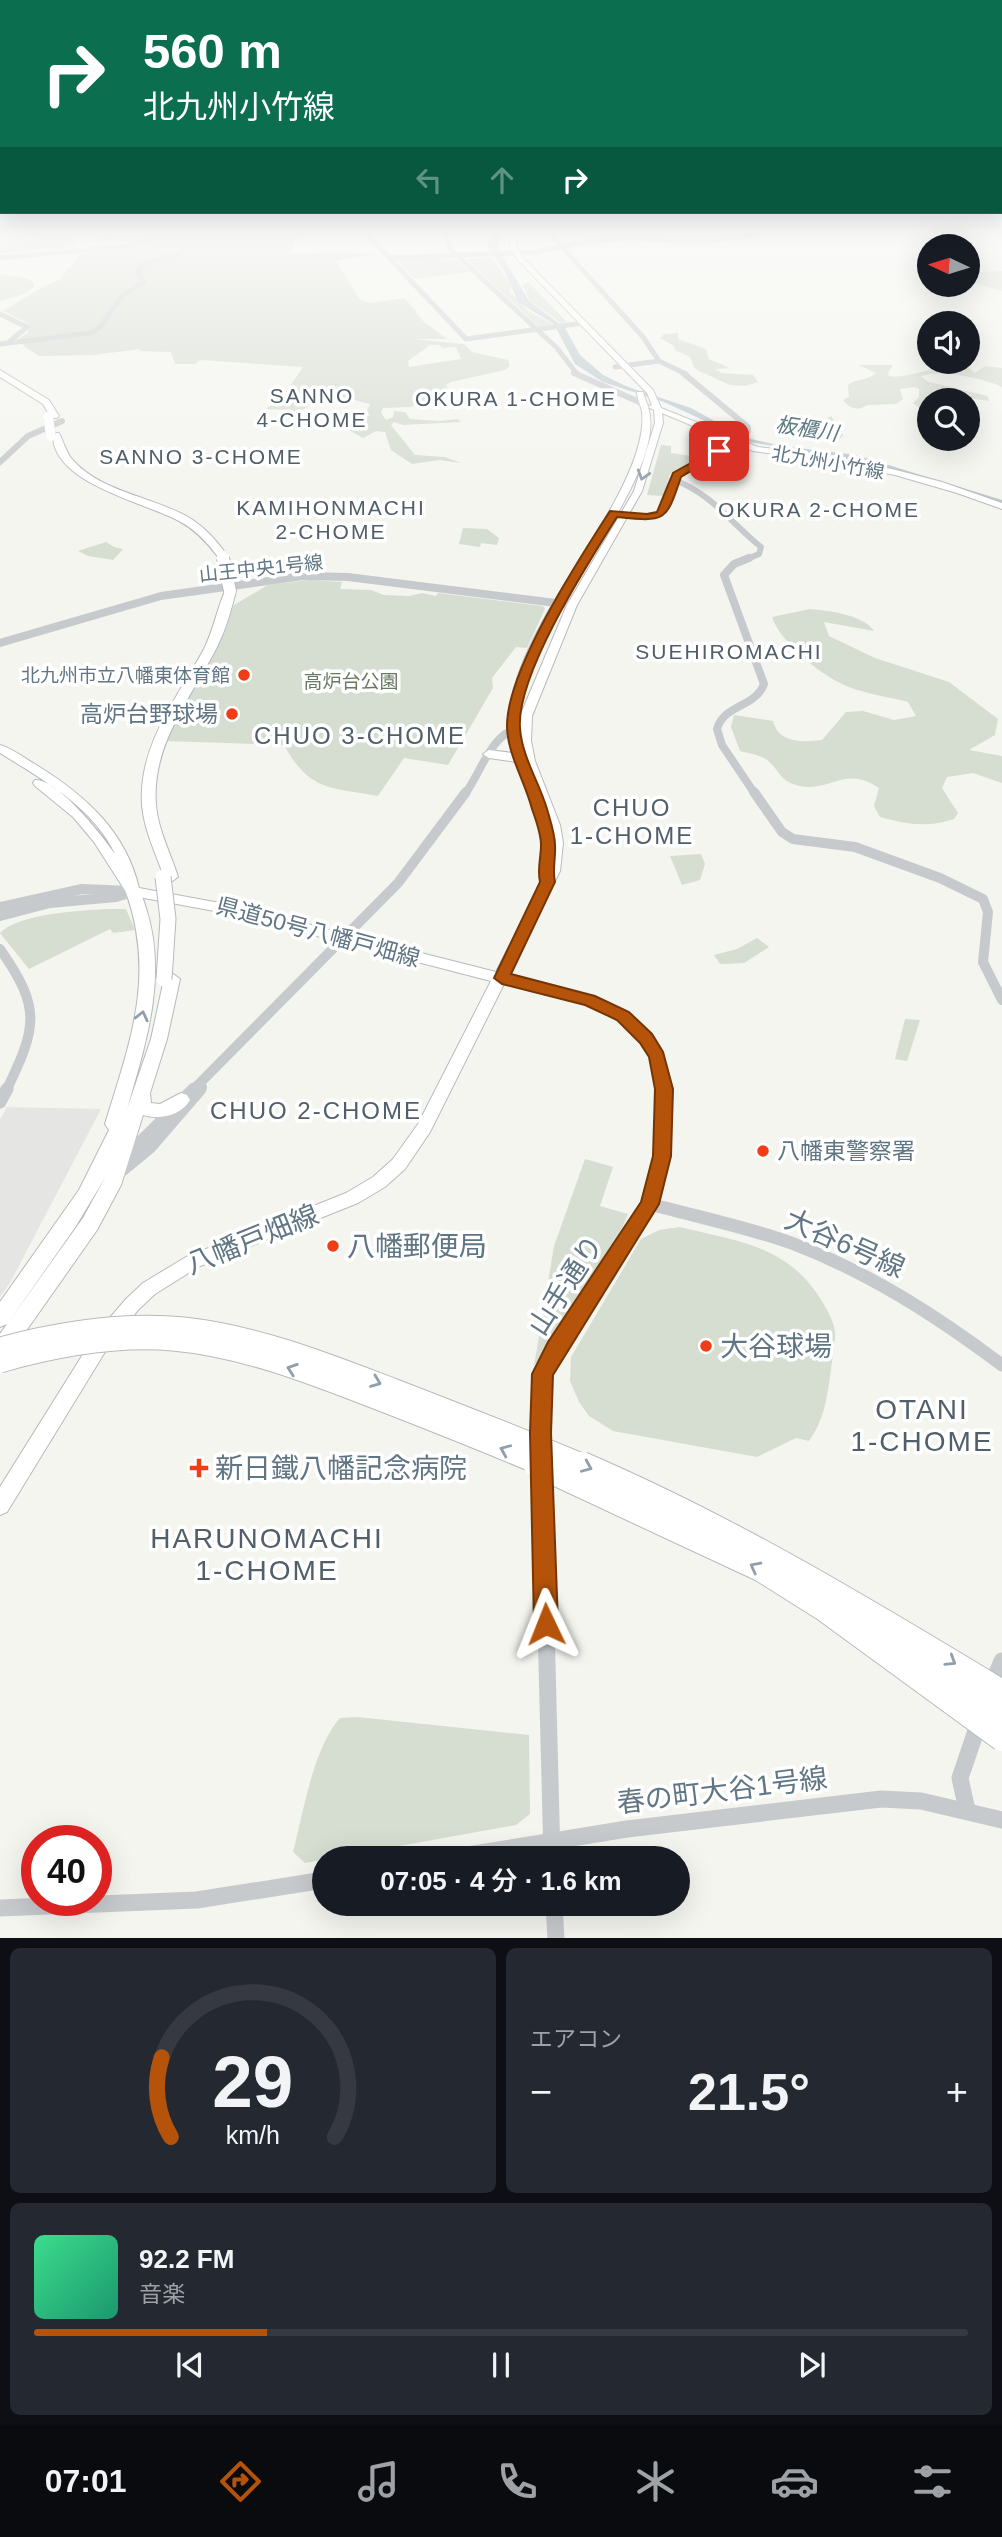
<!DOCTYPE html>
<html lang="ja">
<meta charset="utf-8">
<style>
body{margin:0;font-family:Arial,"Noto Sans JP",sans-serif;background:#242831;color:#f1f3f6;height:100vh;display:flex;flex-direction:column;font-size:26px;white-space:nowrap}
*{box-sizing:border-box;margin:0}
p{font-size:23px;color:#9ea1a6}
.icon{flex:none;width:38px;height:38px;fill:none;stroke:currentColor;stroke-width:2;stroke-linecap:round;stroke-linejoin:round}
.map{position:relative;height:1938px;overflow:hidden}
.details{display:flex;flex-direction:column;gap:10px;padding:10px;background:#0d0f14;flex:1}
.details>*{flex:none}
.guide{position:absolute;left:0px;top:0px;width:1003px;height:214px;box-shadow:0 7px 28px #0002;background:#0b6e4f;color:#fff;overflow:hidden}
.needle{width:46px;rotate:274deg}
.controls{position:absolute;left:917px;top:234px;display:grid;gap:14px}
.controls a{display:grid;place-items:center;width:63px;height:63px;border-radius:50%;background:#171b24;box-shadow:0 7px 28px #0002;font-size:35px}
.speed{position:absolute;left:21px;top:1825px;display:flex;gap:14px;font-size:35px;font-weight:700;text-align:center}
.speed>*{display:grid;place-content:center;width:91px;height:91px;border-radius:50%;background:#171b24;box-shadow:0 7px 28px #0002;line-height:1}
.speed .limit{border:10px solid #d22;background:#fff;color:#111}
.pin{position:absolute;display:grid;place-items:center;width:60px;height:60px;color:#fff;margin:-30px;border-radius:14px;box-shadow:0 4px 10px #0006}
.me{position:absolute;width:77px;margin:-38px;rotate:358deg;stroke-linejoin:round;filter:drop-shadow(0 0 5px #0008)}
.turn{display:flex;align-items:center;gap:24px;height:147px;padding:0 28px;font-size:32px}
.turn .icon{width:91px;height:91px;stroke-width:2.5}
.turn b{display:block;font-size:49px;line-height:60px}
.lanes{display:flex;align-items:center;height:66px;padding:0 28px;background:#0003;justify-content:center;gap:35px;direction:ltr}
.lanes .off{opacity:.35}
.big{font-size:52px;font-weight:600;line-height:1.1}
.details .widget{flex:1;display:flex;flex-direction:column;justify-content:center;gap:10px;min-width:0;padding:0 24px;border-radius:10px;background:#242831}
.details .dial{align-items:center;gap:0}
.dial svg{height:182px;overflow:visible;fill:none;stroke:#363941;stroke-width:7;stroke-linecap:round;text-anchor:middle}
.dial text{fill:#f1f3f6;stroke:none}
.song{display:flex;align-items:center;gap:21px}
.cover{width:84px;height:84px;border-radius:10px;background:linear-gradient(135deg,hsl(150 70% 55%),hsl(160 70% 35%))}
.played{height:7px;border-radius:4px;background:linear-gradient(90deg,#b45309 25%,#363941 25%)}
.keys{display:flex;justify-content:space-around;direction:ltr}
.heat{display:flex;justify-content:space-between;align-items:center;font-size:38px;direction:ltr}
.details .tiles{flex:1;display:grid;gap:10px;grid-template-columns:1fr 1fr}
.widget:last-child{grid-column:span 2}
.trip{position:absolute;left:312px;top:1846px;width:378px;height:70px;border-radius:35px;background:#171b24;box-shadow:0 7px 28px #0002;font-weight:600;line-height:70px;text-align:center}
.tab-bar{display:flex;height:112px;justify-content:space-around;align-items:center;background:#090b0e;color:#9ea1a6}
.tab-bar .icon{width:49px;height:49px}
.tab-bar .current{color:#b45309}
.tab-bar b{font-size:32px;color:#f1f3f6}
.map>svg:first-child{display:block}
</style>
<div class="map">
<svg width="1002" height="1939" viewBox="0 0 1002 1939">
<rect width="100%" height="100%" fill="#f5f5f0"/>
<polygon fill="#e5e6e4" points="7,1107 101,1109 11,1281 0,1297 0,1120"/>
<g fill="#d6ddd1" fill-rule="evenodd">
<path d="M0,227L140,238L163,227H223L245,233L282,227L351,228L353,233L349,235L320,234L295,239L291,254L342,252L378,254L336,261L360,300L371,303L405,298L424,322L447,339H414L464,344L472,352L508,360L510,366L505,370L451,382L446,385L451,394L446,398L434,397L411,407L383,408L381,413L386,420L393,417L394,411L405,412L410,419L440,421L457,419L461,422L403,425L394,422L391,425L415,455L445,457L461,463L439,460L412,464L391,450L385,432L376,431L363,438L344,427V423C353,418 362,420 370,415L367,411L370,404L320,391L314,395L319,399L296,414H290L289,410L266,409L284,395L303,367L200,360L195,364H175L171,352L139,351L141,349L93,355L39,356L25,347L19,338L28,333V323L3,311C15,304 50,281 60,280L80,254L126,248L134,242L68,236L78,240L69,248L0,254L1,241L47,237L0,238ZM430,345H440L442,348L456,347L461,359L409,367L408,361Z"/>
<polygon points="492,257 511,286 510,292 528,311 553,324 539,327 466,259"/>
<polygon points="418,258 456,259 469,272 415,279 396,259"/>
<polygon points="1002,271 1002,291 968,281 968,273"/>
<polygon points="0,274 28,279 34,283 34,287 22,295 0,301"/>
<polygon points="529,283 567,322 561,323 530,301 522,284"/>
<polygon points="678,333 678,339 706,349 709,359 730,368 715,369 722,373 753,375 758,382 745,386 730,385 699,371 694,367 690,357 675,350 674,346 660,338 664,334"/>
<path d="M935,362H961L975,373L985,366L1002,368V387C986,379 935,367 921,377L929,382L988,396L989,401L945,395L940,397L939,401H929V409L918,407L913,403L919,397V389L914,387L900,389L903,399L896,404L868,405L859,409L850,407L843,400L849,397L848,385C857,378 867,381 876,373L858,365H893L888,373L889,376C905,379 920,370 936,370Z"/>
<polygon points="831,416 843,435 840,439 801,439 806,432"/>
<polygon points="661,445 671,446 671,453 700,457 670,474 664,496 647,495"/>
<polygon points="463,528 487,529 499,538 497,545 481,543 480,547 459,544"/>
<polygon points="106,542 114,547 123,549 113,560 88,556 78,551"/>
<path d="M309,580L342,582L340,589L371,590L384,595L409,596L422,593L436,596L438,593L543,606L545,609L527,648L516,647L492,678L493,688L448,765L404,758L378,796C330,787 310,792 284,745L165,741L234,605L268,585Z"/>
<path d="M810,609C828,611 863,614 874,631L824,622L829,636L875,658L949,682L998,719L995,735L969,750L1002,756V783L973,773L947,777L942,788L958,813L954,819C929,828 904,824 880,817L874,806L879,788C844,765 832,792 800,786C778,781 781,771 767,760C761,755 748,753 740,751L731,727L734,715L773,721C779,744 803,742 822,740L846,712L863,711L894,720L916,716L908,702C886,696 858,693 838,682C815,670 780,641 772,617Z"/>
<polygon points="701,854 705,864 700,880 682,885 670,856"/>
<path d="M106,909H126L135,930L113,933L110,929L29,969L0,933C21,913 77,911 106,909Z"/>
<polygon points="757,938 769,947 744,963 720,964 714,955 737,949"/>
<polygon points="905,1019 920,1020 907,1061 895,1059"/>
<polygon points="585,1159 613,1167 600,1206 628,1214 622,1228 534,1366 554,1246"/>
<path d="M680,1227C738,1241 790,1246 823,1303C829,1313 836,1325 835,1338C835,1348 832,1359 831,1370C827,1396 825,1419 809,1441L796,1438L757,1457L613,1431L589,1416L579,1402L570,1381L571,1357L641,1239L659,1230Z"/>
<path d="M357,1717L529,1735L530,1814L516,1825L305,1863L293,1852C303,1814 313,1748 340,1718Z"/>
</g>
<polygon fill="#bccace" points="493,227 500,227 499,250 529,301 565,328 580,355 603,375 628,387 691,408 743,437 781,446 856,455 1002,500 1002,504 861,461 738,440 716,426 664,402 603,382 575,364 554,324 518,302 505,272 487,246"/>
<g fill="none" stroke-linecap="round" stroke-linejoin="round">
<g stroke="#b7bbbe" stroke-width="2">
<path id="major" d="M511,227H517L516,246L522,257L653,390L661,408L758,447L831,456L896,470L942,482L1002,503V509L957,493L895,475L831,462L753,451L662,413L663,423L642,491L577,605L532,716L531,741L535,761L560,825L563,843L560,871L508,976L509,978L505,982L430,1132L405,1169L385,1187L358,1203L198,1267L155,1294L138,1310L108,1347L7,1512L0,1515V1487L95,1335L126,1299L143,1283L186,1257L346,1193L373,1177L393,1159L418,1124L491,981L236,915L128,895L94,842L73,817L35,786L33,783L35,780C56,777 103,836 115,854C93,807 42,779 0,753V745C13,749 26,759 38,766C86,796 126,832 139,888L236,906L496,972L548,871L551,843L548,825L524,763L489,758L483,754L489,750L513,753C485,654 619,535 640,439C642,431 643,420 642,412C641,405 637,399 637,392H643L648,407L652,405L647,393L517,259L510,246ZM648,407L654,410L655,423L634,491L567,605L520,716V730C515,631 672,480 648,407Z"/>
</g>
<g stroke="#b6babd" stroke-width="2">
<g id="highway">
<polygon points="0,370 49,400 59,416 57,418 51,418 43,404 0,377"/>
<path d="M53,433H59C63,441 66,451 71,458C99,492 151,496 188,517C205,527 216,540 227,555L226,557H218C207,542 196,530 179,521C144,502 50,483 53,433Z"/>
<path d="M226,589L236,591C231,611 226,629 217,647C191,698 151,745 156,805C158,830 171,854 178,877L171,882L164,877C156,854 144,830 142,805C138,746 177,698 204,649C214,629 217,608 226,589Z"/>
<path d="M133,887C142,890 143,900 146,908C168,976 146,1043 127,1109L151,1039L164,979L172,973L180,979L167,1039L150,1093L151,1103L160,1104L181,1093L187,1095L190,1100C181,1116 159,1120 143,1115L121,1185L97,1230L7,1358L0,1360V1334L7,1324L0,1327V1302L79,1190L109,1130L105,1124C130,1042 156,977 126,892ZM106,1176L83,1218L8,1323L76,1226Z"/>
</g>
</g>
<g stroke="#c7cacd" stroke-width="5">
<polyline points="439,227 445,233 451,250 557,348 577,374"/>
<polyline points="544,227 643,337 659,361 686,374"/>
<polyline points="361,228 466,339 583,323"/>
<polyline points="0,258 129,246 189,227"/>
<polyline points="389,258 537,252 591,241 630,238 700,242 821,227"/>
<polyline points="0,314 27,327 9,342"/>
<polyline points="0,344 91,333 100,327 122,296 144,282 138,273 141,265 176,255 188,247 184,231"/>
<polyline points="615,367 659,361"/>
</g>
<g stroke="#c7cacd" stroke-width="6">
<polyline points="574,373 646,405"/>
<polyline points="0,462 28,436 62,421"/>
<path d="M674,480C711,493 732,524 761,547L759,554L745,560"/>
<polyline points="614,513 640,517 659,514 665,510 677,475 748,431 748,427 683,373"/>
</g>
<g stroke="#c7cacd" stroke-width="8">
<path d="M749,558L734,564L724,575L764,684C755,708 724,704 717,729L722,745L755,794"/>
<polyline points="0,643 161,596 303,576 348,577 572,605"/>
<path d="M465,794C482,771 491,732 522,727"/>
</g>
<g stroke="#c7cacd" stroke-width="10">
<polyline points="754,792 782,832 793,839 855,847 940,878 983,899 988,912 983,962 1002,1000"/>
<polyline points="0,907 82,889 131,891"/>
<polyline points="0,916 50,903 116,897 133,892"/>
<path d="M0,949C42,1009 37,1027 6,1091"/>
<path d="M502,978C576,997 651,1000 664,1091"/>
<polyline points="192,1091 398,883 466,792"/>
<polyline points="199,1091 202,1087"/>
</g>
<g stroke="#c7cacd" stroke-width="13">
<polyline points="0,1102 7,1089"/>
<polyline points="122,1161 194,1089"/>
<polyline points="121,1171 150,1147 200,1089"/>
<path d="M650,1204C698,1217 748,1227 794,1244C870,1273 938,1317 1002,1365"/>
<polyline points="541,1450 542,1374 555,1348 650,1204 662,1156 664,1089"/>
</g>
<g stroke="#c7cacd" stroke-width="17">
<polyline points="542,1469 552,1858"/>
<polyline points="991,1687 1002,1661"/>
<polyline points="967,1810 960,1778 979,1722"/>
<polyline points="449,1858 627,1829 881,1799 921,1801 1002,1820"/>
<polyline points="554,1904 556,1939"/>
<polyline points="0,1908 197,1900 324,1880"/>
</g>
<use href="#major" fill="#fff" fill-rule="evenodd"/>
<use href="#highway" fill="#fff" fill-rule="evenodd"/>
<g stroke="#b6babd" stroke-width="10" stroke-linecap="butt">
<g id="highway-bridge-far4">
<polyline points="48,417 51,436"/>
<polyline points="222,555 223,560"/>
</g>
</g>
<g stroke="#b6babd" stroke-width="14" stroke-linecap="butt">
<polyline id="highway-bridge-far3" points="223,558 230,591"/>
</g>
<g stroke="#b6babd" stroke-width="17" stroke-linecap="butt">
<polyline id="highway-bridge-far2" points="163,877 168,919 164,979"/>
</g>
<g stroke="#b6babd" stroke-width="21" stroke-linecap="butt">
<g id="highway-bridge-far1">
<path d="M0,1347C60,1331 122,1321 184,1327C257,1335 325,1362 393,1388C458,1413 522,1438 586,1465"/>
<path d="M0,1363C56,1347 114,1336 173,1341C240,1347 305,1372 367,1396C424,1418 482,1441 539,1465"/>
</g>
</g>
<g stroke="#b6babd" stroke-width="26" stroke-linecap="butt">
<g id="highway-bridge">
<polyline points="535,1464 762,1570 824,1609 1002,1739"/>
<path d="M582,1464C729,1527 865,1609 1002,1692"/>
<polyline points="845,1606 1002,1718"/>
</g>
</g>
<polyline stroke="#c7cacd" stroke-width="5" points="181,227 184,231"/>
<use href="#highway-bridge-far4" stroke="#fff" stroke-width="10"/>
<use href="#highway-bridge-far3" stroke="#fff" stroke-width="12"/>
<use href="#highway-bridge-far2" stroke="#fff" stroke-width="15"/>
<use href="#highway-bridge-far1" stroke="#fff" stroke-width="19"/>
<use href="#highway-bridge" stroke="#fff" stroke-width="24"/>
</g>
<defs><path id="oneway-chevron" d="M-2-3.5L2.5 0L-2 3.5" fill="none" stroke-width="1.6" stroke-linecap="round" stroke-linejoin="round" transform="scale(1.75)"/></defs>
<g stroke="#909fa9">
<use href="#oneway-chevron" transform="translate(643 475) rotate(107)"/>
<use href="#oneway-chevron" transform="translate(142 1016) rotate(-77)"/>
<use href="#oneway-chevron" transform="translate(292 1369) rotate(-161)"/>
<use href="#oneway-chevron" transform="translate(376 1382) rotate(21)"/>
<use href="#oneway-chevron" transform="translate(505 1450) rotate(-157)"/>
<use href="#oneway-chevron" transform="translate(587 1467) rotate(23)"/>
<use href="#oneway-chevron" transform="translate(755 1567) rotate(-152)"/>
<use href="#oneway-chevron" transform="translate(951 1661) rotate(32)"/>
</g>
<linearGradient id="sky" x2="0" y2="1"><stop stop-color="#96bdde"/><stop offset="0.46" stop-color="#fafaf8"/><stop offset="1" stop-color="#fafaf8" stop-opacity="0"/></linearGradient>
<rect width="1002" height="498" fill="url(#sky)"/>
<path fill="#b45309" stroke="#753606" stroke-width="2" d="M716,449L724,451L681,477C666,522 666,522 617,517C588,563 516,675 520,728C522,757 539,782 547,809C550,820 555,834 555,845C556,858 552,869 555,882L511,974L595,996L629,1012L652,1034L663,1052L673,1089L671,1156L659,1204L553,1375L551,1433L558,1624L554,1633L546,1636L537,1633L534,1624L530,1433L532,1374L548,1342L641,1202L653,1156L655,1089L649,1057L640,1043L617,1020L585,1005L502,984L494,978L540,882C537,869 541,858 541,845C541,834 536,820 532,809C525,781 508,756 507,727C506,671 579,559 610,511L647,514L657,512L673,473Z"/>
<g fill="#f03d15" stroke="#fff" stroke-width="2.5">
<circle cx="244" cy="675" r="7"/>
<circle cx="232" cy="714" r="7"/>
<circle cx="763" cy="1151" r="7"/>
<circle cx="333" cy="1246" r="7"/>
<circle cx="706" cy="1346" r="7"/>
<path d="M195.5 1457.5h7v7h7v7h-7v7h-7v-7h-7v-7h7z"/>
</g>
<g text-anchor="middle" stroke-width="7" stroke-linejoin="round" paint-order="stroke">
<g font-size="19" fill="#617684" stroke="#fff">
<text transform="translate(828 462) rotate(10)" y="7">北九州小竹線</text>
<text transform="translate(261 568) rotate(-6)" y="7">山王中央1号線</text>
</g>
<g font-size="19" fill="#617684" stroke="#fff" text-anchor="end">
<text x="230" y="682">北九州市立八幡東体育館</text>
</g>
<g font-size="19" fill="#677b61" stroke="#fff">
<text x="351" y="688">高炉台公園</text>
</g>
<g font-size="21" letter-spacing="2" fill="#505f69" stroke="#fff">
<text x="312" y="403">SANNO<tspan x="312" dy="24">4-CHOME</tspan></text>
<text x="516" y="406">OKURA 1-CHOME</text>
<text x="201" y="464">SANNO 3-CHOME</text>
<text x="331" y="515">KAMIHONMACHI<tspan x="331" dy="24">2-CHOME</tspan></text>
<text x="819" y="517">OKURA 2-CHOME</text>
</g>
<g font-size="21" font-style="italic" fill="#5d7a82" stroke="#fff">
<text transform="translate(807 429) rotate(9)" y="7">板櫃川</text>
</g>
<g font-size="21" letter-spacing="2" fill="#505f69" stroke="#fff">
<text x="729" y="659">SUEHIROMACHI</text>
</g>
<g font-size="23" fill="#617684" stroke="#fff" text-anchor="end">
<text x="218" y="722">高炉台野球場</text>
<text x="777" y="1159" text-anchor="start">八幡東警察署</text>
</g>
<g font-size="23" fill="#617684" stroke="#fff">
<text transform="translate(318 932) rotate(15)" y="8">県道50号八幡戸畑線</text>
</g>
<g font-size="24" letter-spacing="2" fill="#505f69" stroke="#fff">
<text x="360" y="744">CHUO 3-CHOME</text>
<text x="632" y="816">CHUO<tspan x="632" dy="28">1-CHOME</tspan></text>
<text x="316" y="1119">CHUO 2-CHOME</text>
</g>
<g font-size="28" fill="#617684" stroke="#fff">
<text transform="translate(252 1239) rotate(-22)" y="10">八幡戸畑線</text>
<text transform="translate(845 1243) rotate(24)" y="10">大谷6号線</text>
<text transform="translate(565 1285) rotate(-57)" y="10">山手通り</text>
<text transform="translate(722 1790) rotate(-7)" y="10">春の町大谷1号線</text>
</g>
<g font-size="28" fill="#617684" stroke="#fff" text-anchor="start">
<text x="347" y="1256">八幡郵便局</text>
<text x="720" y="1356">大谷球場</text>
<text x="215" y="1478">新日鐵八幡記念病院</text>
</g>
<g font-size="28" letter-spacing="2" fill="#505f69" stroke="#fff">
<text x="922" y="1419">OTANI<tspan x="922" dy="32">1-CHOME</tspan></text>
<text x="267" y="1548">HARUNOMACHI<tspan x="267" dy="32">1-CHOME</tspan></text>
</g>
</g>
</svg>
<div class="controls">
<a><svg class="needle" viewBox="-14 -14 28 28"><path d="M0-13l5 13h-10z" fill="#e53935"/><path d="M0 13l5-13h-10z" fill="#9ea1a6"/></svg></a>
<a><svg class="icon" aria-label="sound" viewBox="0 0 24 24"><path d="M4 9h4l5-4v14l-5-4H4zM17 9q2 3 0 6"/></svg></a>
<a><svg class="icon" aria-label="search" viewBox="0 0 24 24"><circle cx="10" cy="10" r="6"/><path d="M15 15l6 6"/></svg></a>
</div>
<div class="speed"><div class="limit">40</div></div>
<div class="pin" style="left:719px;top:451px;background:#d93025"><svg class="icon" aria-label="arrive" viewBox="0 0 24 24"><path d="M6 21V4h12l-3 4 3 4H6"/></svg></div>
<svg class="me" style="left:546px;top:1624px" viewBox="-20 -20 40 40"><path d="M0-17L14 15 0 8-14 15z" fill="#b45309" stroke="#fff" stroke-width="4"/></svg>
<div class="trip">07:05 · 4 分 · 1.6 km</div>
<div class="guide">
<div class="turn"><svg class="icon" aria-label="right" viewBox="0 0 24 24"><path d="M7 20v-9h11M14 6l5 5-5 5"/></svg><div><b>560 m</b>北九州小竹線</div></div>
<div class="lanes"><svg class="icon off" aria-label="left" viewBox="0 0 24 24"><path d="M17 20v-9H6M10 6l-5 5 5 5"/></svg><svg class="icon off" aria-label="ahead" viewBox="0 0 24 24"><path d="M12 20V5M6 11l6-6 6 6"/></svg><svg class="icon" aria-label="right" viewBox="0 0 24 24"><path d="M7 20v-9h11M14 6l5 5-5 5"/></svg></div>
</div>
</div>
<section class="details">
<div class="tiles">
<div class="widget dial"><svg viewBox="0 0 100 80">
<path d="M14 69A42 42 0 1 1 86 69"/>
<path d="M14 69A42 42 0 0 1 10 34" stroke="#b45309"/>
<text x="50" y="56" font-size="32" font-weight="700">29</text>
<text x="50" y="72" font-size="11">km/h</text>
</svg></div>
<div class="widget"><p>エアコン</p>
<div class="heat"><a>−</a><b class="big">21.5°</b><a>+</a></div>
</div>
<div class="widget">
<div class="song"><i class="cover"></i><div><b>92.2 FM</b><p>音楽</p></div></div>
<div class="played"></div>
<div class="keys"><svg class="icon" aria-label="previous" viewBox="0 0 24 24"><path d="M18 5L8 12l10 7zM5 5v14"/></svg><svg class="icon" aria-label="pause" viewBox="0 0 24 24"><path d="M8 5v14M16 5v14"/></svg><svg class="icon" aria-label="next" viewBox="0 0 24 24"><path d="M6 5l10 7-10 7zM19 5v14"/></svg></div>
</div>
</div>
</section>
<nav class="tab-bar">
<b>07:01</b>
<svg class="icon current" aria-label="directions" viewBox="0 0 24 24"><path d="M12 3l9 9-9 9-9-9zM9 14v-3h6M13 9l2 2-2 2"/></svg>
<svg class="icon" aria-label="music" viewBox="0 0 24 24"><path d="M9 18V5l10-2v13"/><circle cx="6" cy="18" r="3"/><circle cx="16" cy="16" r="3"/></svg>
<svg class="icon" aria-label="phone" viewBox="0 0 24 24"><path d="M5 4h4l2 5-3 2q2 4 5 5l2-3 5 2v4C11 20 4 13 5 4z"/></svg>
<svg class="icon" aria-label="climate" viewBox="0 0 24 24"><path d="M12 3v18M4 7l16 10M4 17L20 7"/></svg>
<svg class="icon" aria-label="car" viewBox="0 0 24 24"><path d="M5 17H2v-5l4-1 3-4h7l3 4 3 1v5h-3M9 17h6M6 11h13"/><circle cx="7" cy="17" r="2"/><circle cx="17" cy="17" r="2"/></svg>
<svg class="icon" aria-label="filters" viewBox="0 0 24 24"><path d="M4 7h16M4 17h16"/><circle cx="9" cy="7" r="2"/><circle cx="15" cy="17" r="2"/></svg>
</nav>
